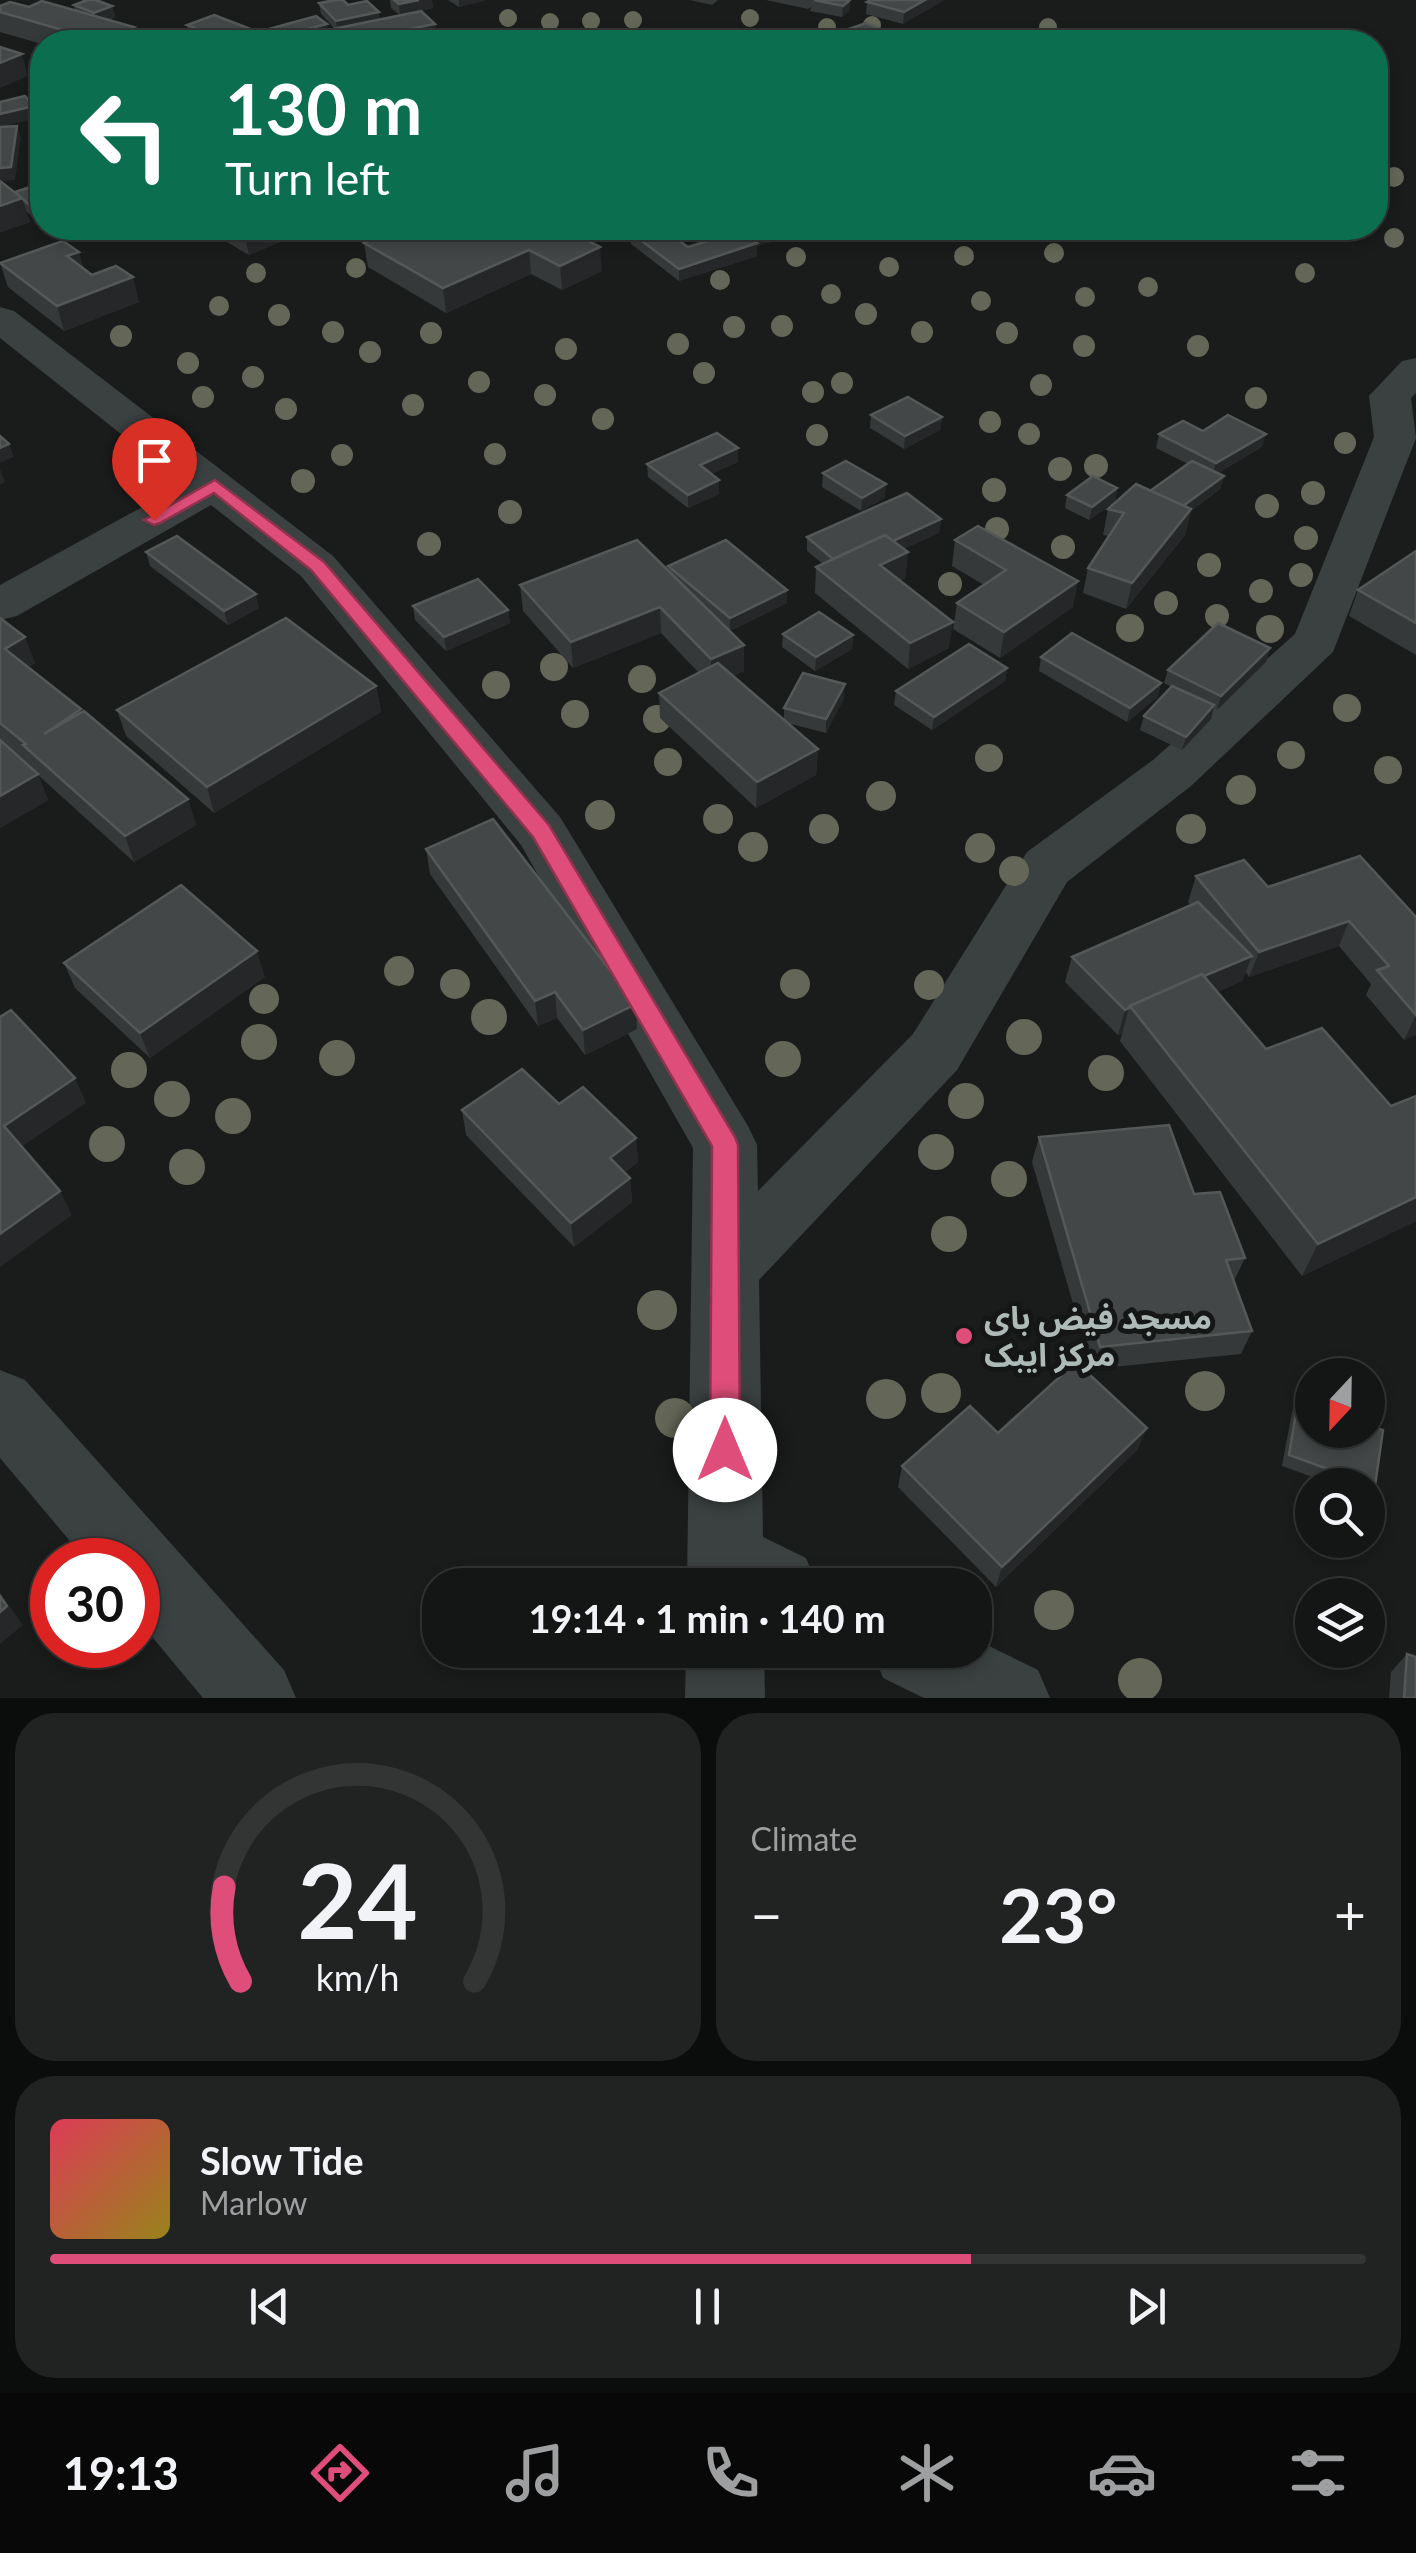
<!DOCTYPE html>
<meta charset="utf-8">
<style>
body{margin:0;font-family:Lato,"Noto Sans Arabic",sans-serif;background:#212222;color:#f1f3f6;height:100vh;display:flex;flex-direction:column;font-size:38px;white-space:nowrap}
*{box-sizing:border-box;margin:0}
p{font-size:32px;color:#9d9fa0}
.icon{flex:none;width:55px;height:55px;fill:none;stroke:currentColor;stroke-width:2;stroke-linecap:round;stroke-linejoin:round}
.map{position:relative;height:1698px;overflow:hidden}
.sheet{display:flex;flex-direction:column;gap:15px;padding:15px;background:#0b0c0c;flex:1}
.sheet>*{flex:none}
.hud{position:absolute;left:30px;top:30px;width:1358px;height:210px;border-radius:40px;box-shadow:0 5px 15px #0003,0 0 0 2px #333434;background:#0b6e4f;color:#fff;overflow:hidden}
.needle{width:65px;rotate:202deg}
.buttons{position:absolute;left:1295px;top:1358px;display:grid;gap:20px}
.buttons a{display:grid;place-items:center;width:90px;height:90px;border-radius:50%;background:#141515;box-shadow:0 5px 15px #0003,0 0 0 2px #333434;font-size:50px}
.speed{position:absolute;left:30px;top:1538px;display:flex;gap:20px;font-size:50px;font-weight:700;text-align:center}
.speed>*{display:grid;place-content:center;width:130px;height:130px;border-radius:50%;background:#141515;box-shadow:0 5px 15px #0003,0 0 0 2px #333434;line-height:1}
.speed .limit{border:15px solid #d22;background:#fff;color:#111}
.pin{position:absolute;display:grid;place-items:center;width:85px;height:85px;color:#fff;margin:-102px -42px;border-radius:50% 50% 50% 0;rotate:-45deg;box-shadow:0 0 10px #0007}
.pin .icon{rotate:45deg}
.me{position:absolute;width:110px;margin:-55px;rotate:0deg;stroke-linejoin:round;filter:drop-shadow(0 0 8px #0008)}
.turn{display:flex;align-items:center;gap:35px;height:210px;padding:0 30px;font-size:45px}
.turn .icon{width:130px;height:130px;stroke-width:2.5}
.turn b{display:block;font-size:70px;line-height:85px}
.big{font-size:75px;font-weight:700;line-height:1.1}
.sheet .widget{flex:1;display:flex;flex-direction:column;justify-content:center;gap:15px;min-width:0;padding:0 35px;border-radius:40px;background:#212222}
.sheet .dial{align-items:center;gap:0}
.dial svg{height:260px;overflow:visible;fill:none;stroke:#333434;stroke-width:7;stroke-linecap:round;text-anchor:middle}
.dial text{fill:#f1f3f6;stroke:none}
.song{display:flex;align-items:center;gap:30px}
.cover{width:120px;height:120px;border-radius:15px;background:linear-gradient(135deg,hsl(350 70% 55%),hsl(50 70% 35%))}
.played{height:10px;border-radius:5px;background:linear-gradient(90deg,#df4e7a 70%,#333434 70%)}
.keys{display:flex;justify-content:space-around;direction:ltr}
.heat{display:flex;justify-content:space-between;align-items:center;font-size:55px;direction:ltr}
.sheet .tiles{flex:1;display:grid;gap:15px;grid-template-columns:1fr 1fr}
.widget:last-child{grid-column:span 2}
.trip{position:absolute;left:422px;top:1568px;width:570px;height:100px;border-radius:40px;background:#141515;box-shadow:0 5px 15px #0003,0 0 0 2px #333434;font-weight:700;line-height:100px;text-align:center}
.menu{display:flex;height:160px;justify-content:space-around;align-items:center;background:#080808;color:#9d9fa0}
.menu .icon{width:70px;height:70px}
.menu .active{color:#df4e7a}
.menu b{font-size:45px;color:#f1f3f6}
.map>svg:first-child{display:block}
</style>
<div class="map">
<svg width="1416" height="1698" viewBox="0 0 1416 1698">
<rect width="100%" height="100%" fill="#1a1c1c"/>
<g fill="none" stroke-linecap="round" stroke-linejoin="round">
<g fill="#3b4040" fill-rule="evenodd">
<polygon points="0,307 14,311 333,556 560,817 748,1126 757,1145 758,1191 913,1034 1027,852 1153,760 1295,634 1374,437 1369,396 1402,361 1416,358 1416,393 1411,398 1416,438 1333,652 1191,786 1067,882 957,1070 759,1280 763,1537 806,1558 817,1585 687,1585 693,1148 521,845 301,576 211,505 17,616 0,620 0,585 184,484 0,338"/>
<polygon points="0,1370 25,1380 284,1670 296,1698 203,1698 138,1620 138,1560 86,1560 0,1458"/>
<polygon points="975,1639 1038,1670 1050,1698 924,1698 883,1678 872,1650 975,1650"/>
<polygon points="686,1650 764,1650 765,1698 685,1698"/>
</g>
</g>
<g fill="#646657">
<circle cx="508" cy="18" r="9"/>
<circle cx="750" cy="18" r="9"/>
<circle cx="633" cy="20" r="9"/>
<circle cx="591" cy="21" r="9"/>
<circle cx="550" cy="22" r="9"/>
<circle cx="872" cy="25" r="9"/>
<circle cx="827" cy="27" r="9"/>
<circle cx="1048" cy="27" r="9"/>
<circle cx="1394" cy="177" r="10"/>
<circle cx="1394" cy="238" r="10"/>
<circle cx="1054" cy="253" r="10"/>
<circle cx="964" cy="256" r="10"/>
<circle cx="796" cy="257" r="10"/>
<circle cx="889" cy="267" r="10"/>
<circle cx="356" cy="268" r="10"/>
<circle cx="256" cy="273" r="10"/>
<circle cx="1305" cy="273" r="10"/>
<circle cx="720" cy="280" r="10"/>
<circle cx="1148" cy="287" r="10"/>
<circle cx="831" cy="294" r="10"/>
<circle cx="1085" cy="297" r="10"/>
<circle cx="981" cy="301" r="10"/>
<circle cx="219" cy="306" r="10"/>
<circle cx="866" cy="314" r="11"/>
<circle cx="279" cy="315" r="11"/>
<circle cx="782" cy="326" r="11"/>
<circle cx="734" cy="327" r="11"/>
<circle cx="333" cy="332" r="11"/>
<circle cx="922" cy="332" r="11"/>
<circle cx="431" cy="333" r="11"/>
<circle cx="1007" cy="333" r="11"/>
<circle cx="121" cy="336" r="11"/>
<circle cx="678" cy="344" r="11"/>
<circle cx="1084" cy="346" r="11"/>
<circle cx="1198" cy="346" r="11"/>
<circle cx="566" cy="349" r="11"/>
<circle cx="370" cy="352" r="11"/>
<circle cx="188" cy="363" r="11"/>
<circle cx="704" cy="373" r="11"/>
<circle cx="253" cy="377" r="11"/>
<circle cx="479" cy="382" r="11"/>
<circle cx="842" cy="383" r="11"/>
<circle cx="1041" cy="385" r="11"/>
<circle cx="813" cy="392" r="11"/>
<circle cx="545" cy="395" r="11"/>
<circle cx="203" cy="397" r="11"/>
<circle cx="1256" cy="398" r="11"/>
<circle cx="413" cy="405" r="11"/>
<circle cx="286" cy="409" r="11"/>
<circle cx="603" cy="419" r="11"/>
<circle cx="990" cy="422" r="11"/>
<circle cx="1029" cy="434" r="11"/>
<circle cx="817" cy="435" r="11"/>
<circle cx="1345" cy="443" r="11"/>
<circle cx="495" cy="454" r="11"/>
<circle cx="342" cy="455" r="11"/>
<circle cx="1096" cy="466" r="12"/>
<circle cx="1060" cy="469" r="12"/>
<circle cx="303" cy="481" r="12"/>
<circle cx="994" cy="490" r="12"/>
<circle cx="1313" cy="493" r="12"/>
<circle cx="1267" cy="506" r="12"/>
<circle cx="510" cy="512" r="12"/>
<circle cx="997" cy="529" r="12"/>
<circle cx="1306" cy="538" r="12"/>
<circle cx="429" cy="544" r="12"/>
<circle cx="1063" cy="547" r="12"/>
<circle cx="1209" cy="565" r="12"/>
<circle cx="1301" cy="575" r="12"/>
<circle cx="950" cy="584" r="12"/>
<circle cx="1261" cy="591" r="12"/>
<circle cx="1166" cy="603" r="12"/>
<circle cx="1217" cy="616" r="12"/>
<circle cx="1130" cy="628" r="14"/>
<circle cx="1270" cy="629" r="14"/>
<circle cx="554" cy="667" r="14"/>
<circle cx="642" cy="679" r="14"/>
<circle cx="496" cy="685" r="14"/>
<circle cx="1347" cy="708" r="14"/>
<circle cx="575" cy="714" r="14"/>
<circle cx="657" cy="719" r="14"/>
<circle cx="1291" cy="755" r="14"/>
<circle cx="989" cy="758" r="14"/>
<circle cx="668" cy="762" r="14"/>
<circle cx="1388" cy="770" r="14"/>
<circle cx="1241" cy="790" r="15"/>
<circle cx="881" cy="796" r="15"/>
<circle cx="600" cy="815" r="15"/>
<circle cx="718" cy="819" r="15"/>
<circle cx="824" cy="829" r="15"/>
<circle cx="1191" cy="829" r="15"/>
<circle cx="753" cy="847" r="15"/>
<circle cx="980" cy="848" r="15"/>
<circle cx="1014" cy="871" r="15"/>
<circle cx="399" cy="971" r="15"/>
<circle cx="455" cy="984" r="15"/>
<circle cx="795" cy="984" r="15"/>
<circle cx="929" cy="985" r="15"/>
<circle cx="264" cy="999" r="15"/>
<circle cx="489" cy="1017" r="18"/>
<circle cx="1024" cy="1037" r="18"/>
<circle cx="259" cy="1042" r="18"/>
<circle cx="337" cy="1058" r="18"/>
<circle cx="783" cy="1059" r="18"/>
<circle cx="129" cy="1070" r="18"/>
<circle cx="1106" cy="1073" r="18"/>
<circle cx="172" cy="1099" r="18"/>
<circle cx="966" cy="1101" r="18"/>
<circle cx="233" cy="1116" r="18"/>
<circle cx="107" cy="1144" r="18"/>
<circle cx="936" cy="1152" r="18"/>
<circle cx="187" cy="1167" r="18"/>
<circle cx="1009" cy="1179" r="18"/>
<circle cx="949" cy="1234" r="18"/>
<circle cx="657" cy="1310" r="20"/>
<circle cx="1205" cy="1391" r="20"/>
<circle cx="941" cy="1393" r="20"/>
<circle cx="886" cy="1399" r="20"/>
<circle cx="675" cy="1418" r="20"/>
<circle cx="1054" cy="1610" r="20"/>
<circle cx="1140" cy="1680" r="22"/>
</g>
<g fill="#363939">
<polygon points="390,0 432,0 433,8 417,12 435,24 436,35 400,42 320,42 319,38 306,42 253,42 251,34 335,29 321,14 319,3 348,5 380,20 400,15 391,8"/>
<polygon points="448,0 486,0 459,7"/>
<polygon points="690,0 718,0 712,5"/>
<polygon points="766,0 850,0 849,11 842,17 810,11 811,7 808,9"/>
<polygon points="944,0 903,24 866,14 867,2"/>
<polygon points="74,5 112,6 115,17 109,20 138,42 42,42 42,44 0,32 0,6 75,11"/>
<polygon points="187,25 250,40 243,42 204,42 189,36"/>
<polygon points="846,30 882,41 848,42 846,42"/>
<polygon points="0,181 16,193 42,183 38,222 26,211 30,222 0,232"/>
<polygon points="203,228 313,228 249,255"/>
<polygon points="563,228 602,271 562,290 531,274 446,313 368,267 364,243"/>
<polygon points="740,228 793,228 792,236 757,246 757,256 679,281 631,244 630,232 688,247 740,231"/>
<polygon points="79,252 83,268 139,302 64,331 8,287 0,263"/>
<polygon points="871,415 942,417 940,430 904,449 870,428"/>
<polygon points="1203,431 1262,447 1218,473 1224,476 1220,489 1191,511 1185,535 1126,609 1083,593 1088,568 1109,536 1103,535 1108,509 1150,491 1188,464 1156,448 1159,434"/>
<polygon points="738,462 711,474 719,480 719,494 688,508 648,477 647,464"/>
<polygon points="823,473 885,498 861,511 822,487"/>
<polygon points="1117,488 1115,502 1089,520 1065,508 1067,495"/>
<polygon points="941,519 939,533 903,549 908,552 905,578 900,581 949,648 908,669 815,593 816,567 823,564 807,551 807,537"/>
<polygon points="955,540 1073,607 1000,658 953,629 957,603 984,585 952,566"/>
<polygon points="1416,551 1416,655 1349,616 1358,590"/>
<polygon points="146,552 259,608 228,625 150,566"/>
<polygon points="668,566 787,603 730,631 744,671 733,676 784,719 784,708 844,698 826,733 787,723 818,749 816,775 756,808 660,718 659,693 699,673 661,633 573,668 523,611 520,585 668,571"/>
<polygon points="413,606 508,610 510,623 446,651 415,620"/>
<polygon points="0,618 35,663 28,667 81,709 82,712 188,799 196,825 134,862 38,775 48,800 0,828 0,740 33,769 31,766 0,740"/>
<polygon points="783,634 853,635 852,649 815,671 782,647"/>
<polygon points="1270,648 1266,662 1217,710 1214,708 1211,719 1182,750 1140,730 1144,716 1172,687 1164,683 1168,670"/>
<polygon points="1041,657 1158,697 1127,722 1039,671"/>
<polygon points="1007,668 1005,681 932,730 894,705 896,691"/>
<polygon points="376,686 381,712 214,813 126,736 117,710"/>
<polygon points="426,849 636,1004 637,1029 585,1055 557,1018 538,1026 430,874"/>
<polygon points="1196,876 1268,887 1416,917 1416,1035 1404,1040 1366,995 1371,984 1339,946 1249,977 1246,972 1242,981 1217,992 1266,1049 1391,1106 1416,1096 1416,1221 1302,1276 1120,1041 1122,1034 1118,1035 1065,982 1072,957 1191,905 1188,902"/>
<polygon points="64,963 265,977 150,1058 75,988"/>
<polygon points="559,1104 636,1138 638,1162 625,1172 630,1178 632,1202 574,1247 466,1135 462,1110"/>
<polygon points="1039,1137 1194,1194 1245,1258 1234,1281 1252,1331 1241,1354 1092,1369 1032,1162"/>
<polygon points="1298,1401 1375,1486 1368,1496 1368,1485 1335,1485 1282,1466 1292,1412"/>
<polygon points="998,1433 1138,1449 996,1587 898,1487 902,1466"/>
<polygon points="1407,1654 1416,1698 1389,1698 1391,1672"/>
</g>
<g fill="#252728">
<polygon points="419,0 432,0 433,8 400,16 399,4"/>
<polygon points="459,0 486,0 459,7"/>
<polygon points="850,0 849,11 842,17 843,6"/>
<polygon points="925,0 944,0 903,24 904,12"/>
<polygon points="112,6 115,17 97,24 94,13"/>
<polygon points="379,12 380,24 338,33 336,21"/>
<polygon points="327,24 329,35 318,32 319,38 302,42 262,42"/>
<polygon points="435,24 436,35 400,42 344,42"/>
<polygon points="134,27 138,42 104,42"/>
<polygon points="248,28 250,40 243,42 221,42 220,39"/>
<polygon points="883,30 882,41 863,42 864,38"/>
<polygon points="22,54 28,76 0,88 0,63"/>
<polygon points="34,106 38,118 0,127 0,114"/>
<polygon points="17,126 21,138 15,180 0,181 0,168"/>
<polygon points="22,198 30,222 0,232 0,206"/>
<polygon points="42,207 42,221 38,222 35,210"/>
<polygon points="147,228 162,228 148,232"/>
<polygon points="252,228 313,228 249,255 244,231"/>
<polygon points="778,228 793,228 792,236 757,246 757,256 679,281 679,269 754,244 754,234"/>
<polygon points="600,247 602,271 562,290 560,266"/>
<polygon points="529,250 531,274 446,313 443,288"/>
<polygon points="79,252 86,276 67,256"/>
<polygon points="133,277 139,302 64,331 57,306"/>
<polygon points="942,417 940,430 904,449 905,436"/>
<polygon points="1266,434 1262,447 1212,476 1216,463"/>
<polygon points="9,444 14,457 0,463 0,448"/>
<polygon points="738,448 738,462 700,479 700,465"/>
<polygon points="0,469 5,482 0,485"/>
<polygon points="1224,476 1220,489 1191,511 1185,535 1126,609 1132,583 1182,507"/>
<polygon points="719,480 719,494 688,508 688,495"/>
<polygon points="886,484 885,498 861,511 862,498"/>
<polygon points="1117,488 1115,502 1089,520 1092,507"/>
<polygon points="941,519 939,533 839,578 840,564"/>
<polygon points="908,552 905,578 878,591 880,565"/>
<polygon points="1078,581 1073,607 1000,658 1004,632"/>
<polygon points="787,590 787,603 730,631 730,618"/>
<polygon points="256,594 259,608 228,625 224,611"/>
<polygon points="660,607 661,633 573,668 571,642"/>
<polygon points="508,610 510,623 446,651 444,637"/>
<polygon points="953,622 949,648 908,669 910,643"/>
<polygon points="853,635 852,649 815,671 816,657"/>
<polygon points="25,637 35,663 15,675 5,649"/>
<polygon points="744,645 744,671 711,685 711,659"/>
<polygon points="1270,648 1266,662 1217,710 1221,696"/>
<polygon points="1007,668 1005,681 932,730 934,717"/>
<polygon points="1161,683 1158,697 1127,722 1130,708"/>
<polygon points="845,684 844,698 826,733 826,719"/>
<polygon points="376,686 381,712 214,813 207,787"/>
<polygon points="1214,705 1211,719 1182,750 1186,737"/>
<polygon points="818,749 816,775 756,808 757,782"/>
<polygon points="38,774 48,800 0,828 0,796"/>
<polygon points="188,799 196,825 134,862 125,836"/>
<polygon points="1349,921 1339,946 1249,977 1259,952"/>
<polygon points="257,951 265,977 150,1058 140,1033"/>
<polygon points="1252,956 1242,981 1144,1024 1131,1008"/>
<polygon points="555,992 557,1018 538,1026 535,1001"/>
<polygon points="636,1004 637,1029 585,1055 583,1030"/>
<polygon points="1129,1008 1122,1034 1118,1035 1125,1010"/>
<polygon points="1416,1015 1416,1035 1404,1040"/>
<polygon points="75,1078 86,1103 17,1150 4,1126"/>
<polygon points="636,1138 638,1162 612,1182 610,1158"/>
<polygon points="630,1178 632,1202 574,1247 571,1223"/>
<polygon points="60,1191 72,1215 0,1267 0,1234"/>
<polygon points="1416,1197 1416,1221 1302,1276 1318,1244"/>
<polygon points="1147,1428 1138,1449 996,1587 1002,1567"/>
<polygon points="0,1593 23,1625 0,1644"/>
</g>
<g fill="#434747" stroke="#545958" stroke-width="2.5">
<polygon points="87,0 96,0 112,6 94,13 74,5"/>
<polygon points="335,0 343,0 348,5 367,1 379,12 336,21 319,3"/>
<polygon points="394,0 419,0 399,4"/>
<polygon points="814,0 850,0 843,6"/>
<polygon points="871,0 925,0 904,12 867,2"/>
<polygon points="42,1 134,27 104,42 0,12 0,6 10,2 29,7"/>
<polygon points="421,11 435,24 344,42 329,42 318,32"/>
<polygon points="214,15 248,28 220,39 187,25"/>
<polygon points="316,16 327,24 262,41 251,34"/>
<polygon points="866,23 883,30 864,38 846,30"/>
<polygon points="0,47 22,54 0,63"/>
<polygon points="25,96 34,106 0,114 0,102"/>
<polygon points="17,126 11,167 0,168 0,127"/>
<polygon points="0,181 22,198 0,206"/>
<polygon points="42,183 42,207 35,210 15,192"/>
<polygon points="401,228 563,228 600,247 560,266 529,250 443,288 364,243"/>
<polygon points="643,228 661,228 688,247 739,231 757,243 679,269 630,232"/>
<polygon points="746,228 778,228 754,234"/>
<polygon points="63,241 79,252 67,256 92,275 116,266 133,277 57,306 0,263"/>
<polygon points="908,397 942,417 905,436 871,415"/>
<polygon points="1228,415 1266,434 1216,463 1159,434 1183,421 1203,431"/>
<polygon points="717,433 738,448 700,465 719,480 688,495 647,464"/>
<polygon points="0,436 9,444 0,448"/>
<polygon points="846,461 886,484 862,498 823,473"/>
<polygon points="1192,461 1224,476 1183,506 1150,491"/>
<polygon points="1093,476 1117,488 1092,507 1067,495"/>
<polygon points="1136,484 1191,509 1132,583 1088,568 1124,513 1108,509"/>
<polygon points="907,493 941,519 893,541 885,535 833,559 807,537"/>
<polygon points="978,526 1078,581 1004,632 957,603 1006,570 955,540"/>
<polygon points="885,535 908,552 880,565 953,622 910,643 816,567"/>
<polygon points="177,536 256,594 224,611 146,552"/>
<polygon points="637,540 744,645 711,659 660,607 571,642 520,585"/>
<polygon points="726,540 787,590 730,618 668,566"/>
<polygon points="1416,551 1416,623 1358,590"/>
<polygon points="478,579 508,610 444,637 413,606"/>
<polygon points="819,612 853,635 816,657 783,634"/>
<polygon points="0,618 25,637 5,649 81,709 44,734 84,711 188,799 125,836 23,745 26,744 0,723"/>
<polygon points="286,618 376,686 207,787 117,710"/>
<polygon points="1218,623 1270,648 1221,696 1168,670"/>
<polygon points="1072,633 1161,683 1130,708 1041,657"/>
<polygon points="969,644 1007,668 934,717 896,691"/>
<polygon points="718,663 818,749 757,782 659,693"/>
<polygon points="803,673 845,684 826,719 784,708"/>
<polygon points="1172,686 1214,705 1186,737 1144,716"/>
<polygon points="0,740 38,774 0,796"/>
<polygon points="493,819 636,1004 583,1030 555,992 535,1001 426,849"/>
<polygon points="1360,856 1416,917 1416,1015 1377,970 1389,966 1349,921 1259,952 1196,876 1244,860 1268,887"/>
<polygon points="181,885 257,951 140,1033 64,963"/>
<polygon points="1198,902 1252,956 1204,976 1202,974 1130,1006 1129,1008 1125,1010 1072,957"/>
<polygon points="1202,974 1266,1049 1322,1028 1391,1106 1416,1096 1416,1197 1318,1244 1130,1006"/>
<polygon points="11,1010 75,1078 4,1126 60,1191 0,1234 0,1017"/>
<polygon points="522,1069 559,1104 583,1087 636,1138 610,1158 630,1178 571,1223 462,1110"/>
<polygon points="1169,1125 1194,1194 1220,1192 1245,1258 1226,1260 1252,1331 1100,1347 1039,1137"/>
<polygon points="1076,1362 1147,1428 1002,1567 902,1466 970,1406 998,1433"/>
<polygon points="1298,1401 1312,1406 1312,1430 1368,1430 1368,1425 1383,1430 1375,1486 1289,1455"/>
<polygon points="0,1596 7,1606 0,1612"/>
<polygon points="1407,1654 1416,1657 1416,1698 1404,1698"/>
</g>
<polygon fill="#df4e7a" stroke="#91334f" stroke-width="2.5" points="215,480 324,562 549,825 735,1137 738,1145 740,1450 736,1461 725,1465 715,1461 710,1450 712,1146 533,837 311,570 214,493 160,523 154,525 144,520"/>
<circle fill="#df4e7a" stroke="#151717" stroke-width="4" cx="964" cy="1336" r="10"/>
<g text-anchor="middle" stroke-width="10" stroke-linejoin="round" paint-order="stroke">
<g font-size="32" font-weight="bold" fill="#aebab7" stroke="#151717" text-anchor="start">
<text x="984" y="1329">مسجد فیض بای<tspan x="984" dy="37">مرکز ایبک</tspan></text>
</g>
</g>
</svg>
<div class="buttons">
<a><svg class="needle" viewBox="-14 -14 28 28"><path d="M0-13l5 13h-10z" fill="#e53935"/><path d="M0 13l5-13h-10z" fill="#9d9fa0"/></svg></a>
<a><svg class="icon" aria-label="search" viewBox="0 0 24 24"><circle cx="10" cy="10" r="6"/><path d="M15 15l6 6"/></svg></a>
<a><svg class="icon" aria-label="layers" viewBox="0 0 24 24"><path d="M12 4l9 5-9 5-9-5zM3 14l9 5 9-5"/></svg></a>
</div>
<div class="speed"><div class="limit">30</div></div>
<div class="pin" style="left:154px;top:520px;background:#d93025"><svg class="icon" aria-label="arrive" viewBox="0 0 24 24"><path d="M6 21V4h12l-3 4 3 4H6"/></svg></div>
<svg class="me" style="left:725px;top:1450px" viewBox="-20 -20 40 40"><circle r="19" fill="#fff"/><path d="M0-13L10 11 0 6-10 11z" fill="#df4e7a"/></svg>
<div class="trip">19:14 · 1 min · 140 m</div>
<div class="hud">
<div class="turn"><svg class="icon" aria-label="left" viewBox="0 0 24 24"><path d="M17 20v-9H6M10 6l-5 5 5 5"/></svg><div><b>130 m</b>Turn left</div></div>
</div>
</div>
<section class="sheet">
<div class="tiles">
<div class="widget dial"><svg viewBox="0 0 100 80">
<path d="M14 69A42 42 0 1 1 86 69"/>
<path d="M14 69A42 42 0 0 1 9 40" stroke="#df4e7a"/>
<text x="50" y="56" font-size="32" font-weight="700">24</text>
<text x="50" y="72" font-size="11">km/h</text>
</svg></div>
<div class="widget"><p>Climate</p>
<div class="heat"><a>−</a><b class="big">23°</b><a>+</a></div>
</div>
<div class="widget">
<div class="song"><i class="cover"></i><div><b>Slow Tide</b><p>Marlow</p></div></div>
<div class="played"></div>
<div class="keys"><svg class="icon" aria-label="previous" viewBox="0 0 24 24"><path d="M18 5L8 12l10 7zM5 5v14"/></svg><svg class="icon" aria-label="pause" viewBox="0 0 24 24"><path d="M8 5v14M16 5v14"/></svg><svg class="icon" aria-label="next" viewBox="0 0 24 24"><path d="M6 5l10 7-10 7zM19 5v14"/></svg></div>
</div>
</div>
</section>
<nav class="menu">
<b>19:13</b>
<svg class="icon active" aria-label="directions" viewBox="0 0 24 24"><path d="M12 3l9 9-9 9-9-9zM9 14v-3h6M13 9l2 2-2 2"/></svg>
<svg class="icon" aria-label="music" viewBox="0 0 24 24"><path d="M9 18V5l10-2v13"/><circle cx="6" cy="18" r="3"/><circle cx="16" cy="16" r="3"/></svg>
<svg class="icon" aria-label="phone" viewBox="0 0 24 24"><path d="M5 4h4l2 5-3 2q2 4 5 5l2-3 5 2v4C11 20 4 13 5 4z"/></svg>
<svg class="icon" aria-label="climate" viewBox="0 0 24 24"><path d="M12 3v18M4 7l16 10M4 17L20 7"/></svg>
<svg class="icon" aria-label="car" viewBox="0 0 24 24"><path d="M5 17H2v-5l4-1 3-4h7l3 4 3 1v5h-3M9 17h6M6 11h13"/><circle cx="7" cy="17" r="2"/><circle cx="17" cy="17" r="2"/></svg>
<svg class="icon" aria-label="filters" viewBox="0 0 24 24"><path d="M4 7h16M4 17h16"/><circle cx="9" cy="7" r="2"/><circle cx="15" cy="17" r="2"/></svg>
</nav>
